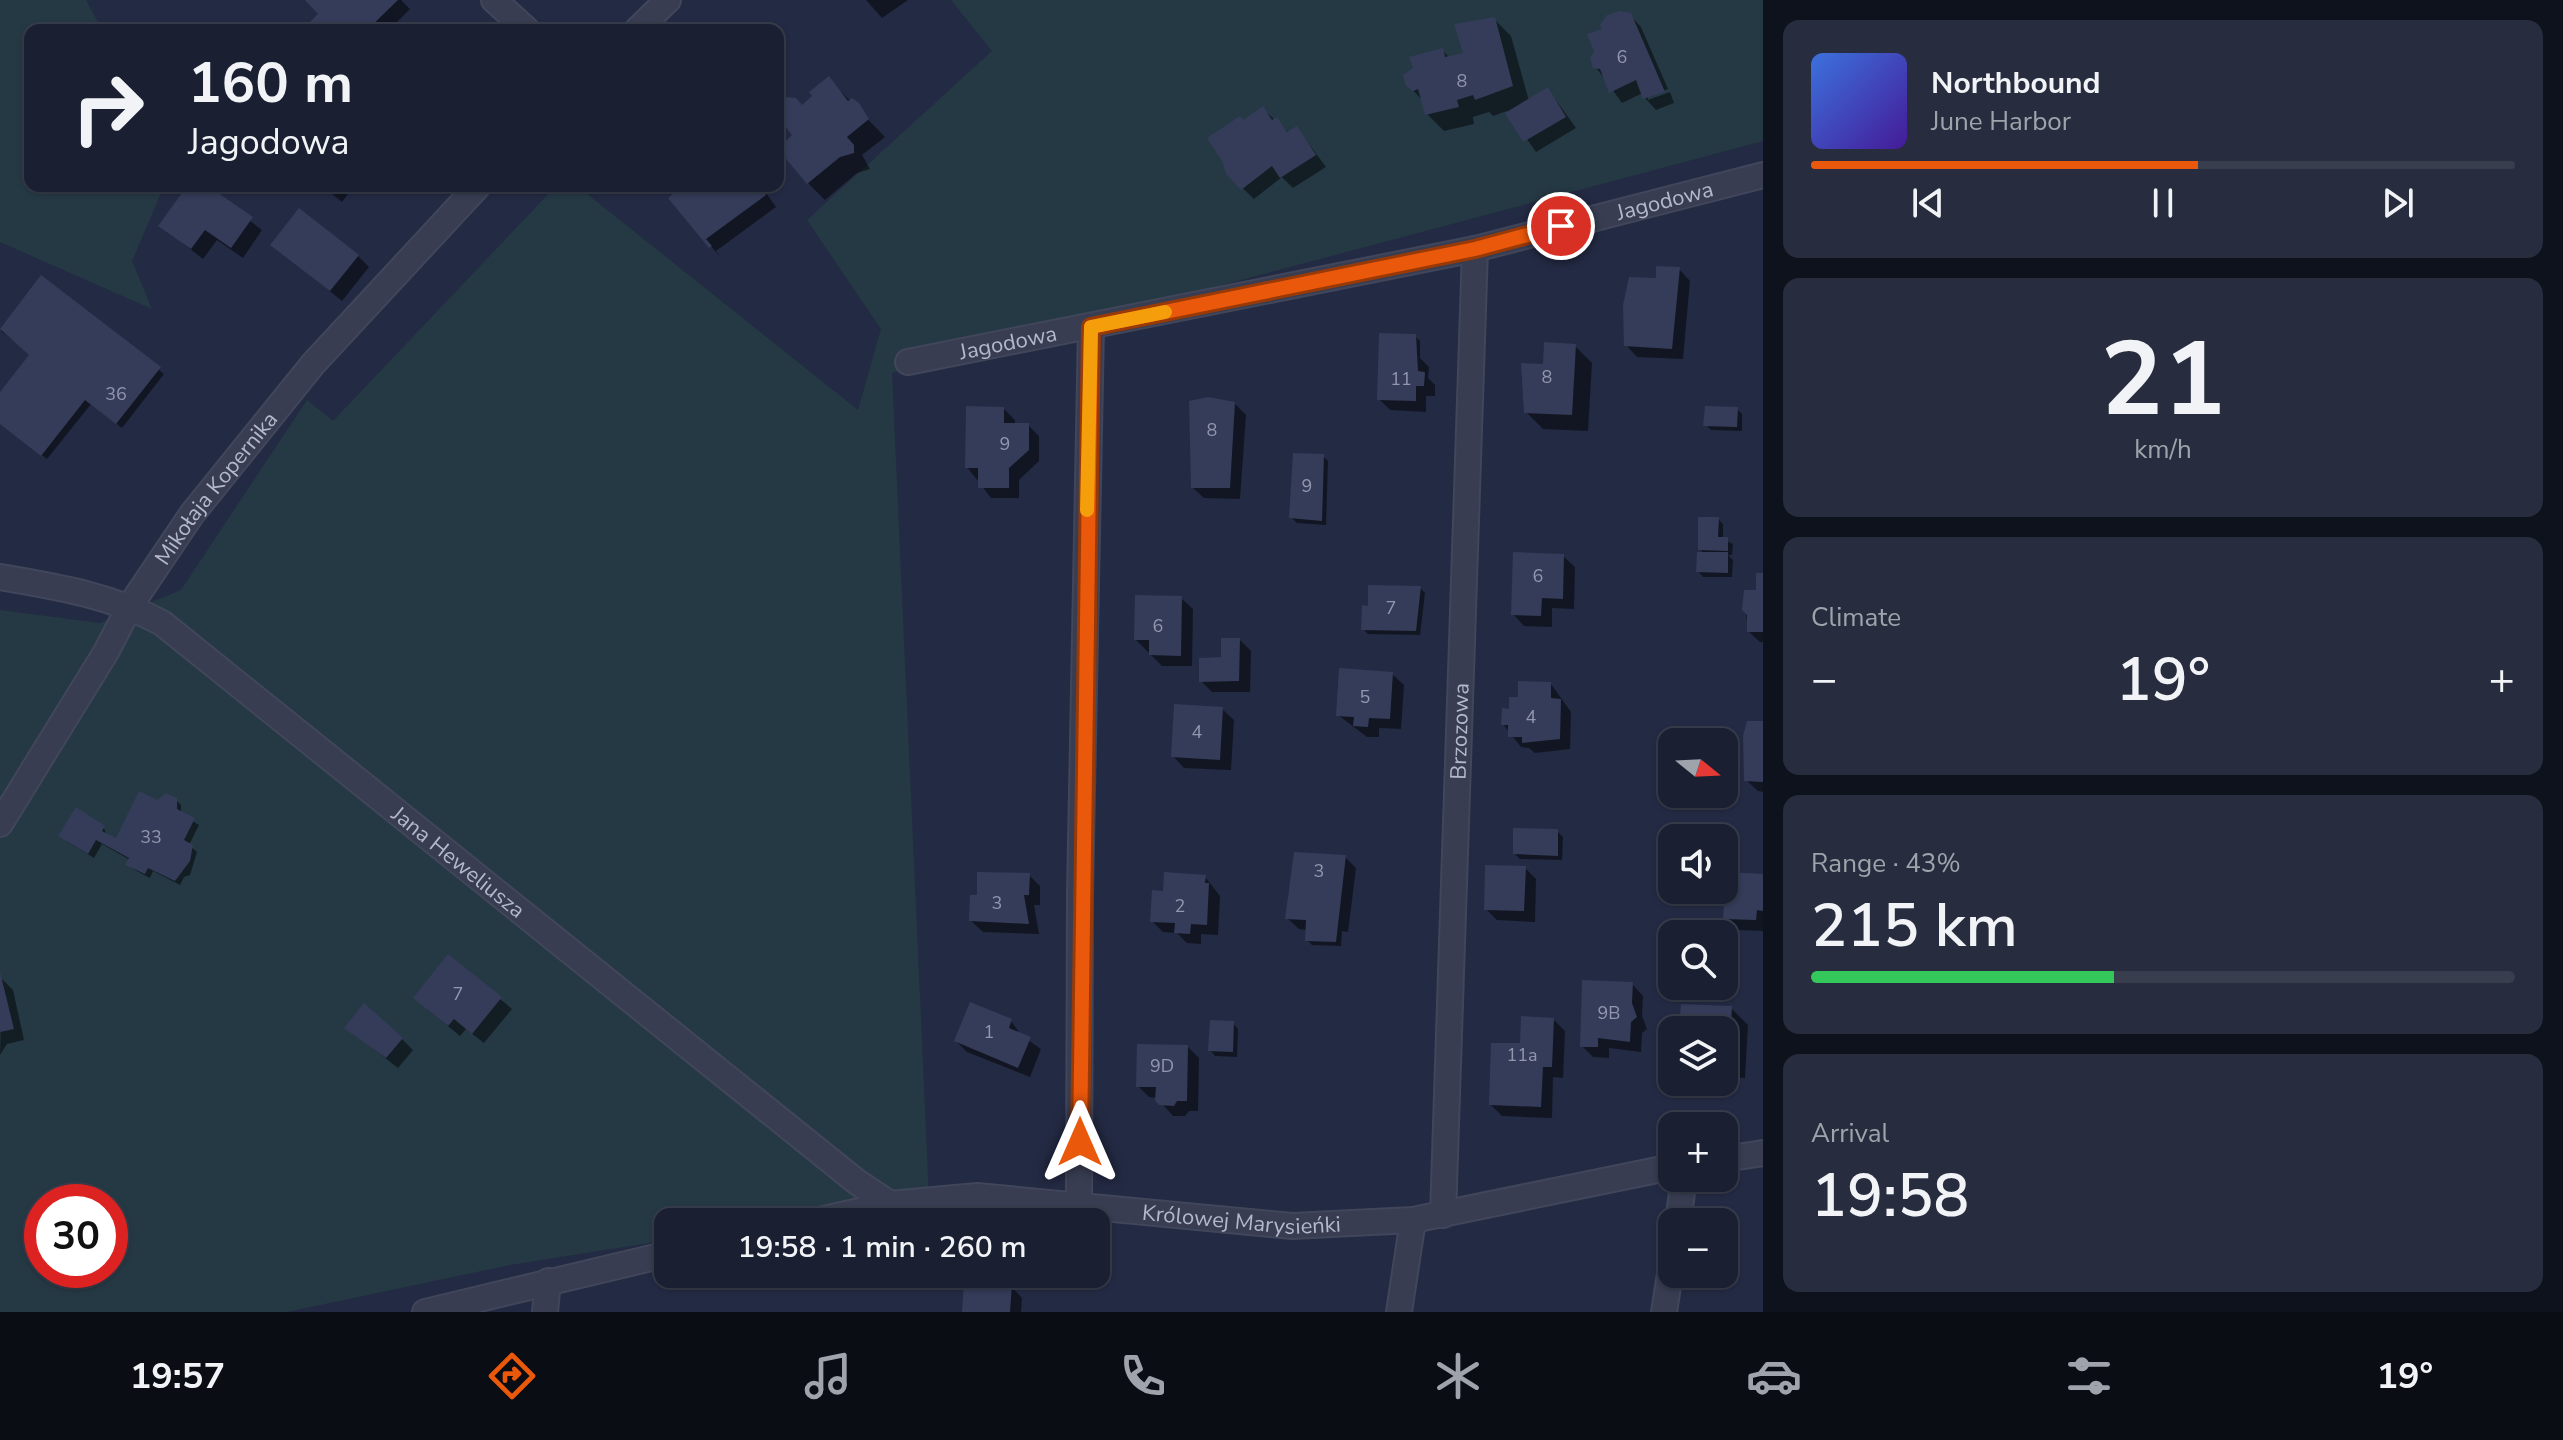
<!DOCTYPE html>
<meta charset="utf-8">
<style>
body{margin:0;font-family:"Nunito Sans",sans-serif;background:#272d3e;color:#f1f3f6;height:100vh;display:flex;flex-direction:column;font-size:30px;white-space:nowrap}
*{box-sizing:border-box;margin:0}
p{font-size:26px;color:#9fa3ac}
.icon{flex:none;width:44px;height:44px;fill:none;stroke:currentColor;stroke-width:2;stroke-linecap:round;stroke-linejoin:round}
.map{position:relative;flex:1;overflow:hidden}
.panel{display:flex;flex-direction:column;gap:20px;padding:20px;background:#0e121c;width:800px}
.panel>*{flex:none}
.guide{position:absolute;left:24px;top:24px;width:760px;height:168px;border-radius:16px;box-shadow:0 2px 6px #0004,0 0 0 2px #383e4d;background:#1a2032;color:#f1f3f6;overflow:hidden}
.needle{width:52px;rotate:108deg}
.controls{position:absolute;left:1658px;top:728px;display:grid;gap:16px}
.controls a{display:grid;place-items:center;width:80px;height:80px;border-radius:16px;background:#1a2032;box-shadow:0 2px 6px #0004,0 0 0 2px #383e4d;font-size:40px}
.speed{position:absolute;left:24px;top:1184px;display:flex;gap:16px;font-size:40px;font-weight:700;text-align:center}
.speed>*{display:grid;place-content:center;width:104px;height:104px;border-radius:50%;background:#1a2032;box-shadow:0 2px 6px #0004,0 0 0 2px #383e4d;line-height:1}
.speed .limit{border:12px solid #d22;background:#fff;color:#111}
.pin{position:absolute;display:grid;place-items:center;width:68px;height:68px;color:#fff;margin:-34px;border:4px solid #fff;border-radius:50%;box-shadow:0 2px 8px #0007}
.me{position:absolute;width:88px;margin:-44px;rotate:0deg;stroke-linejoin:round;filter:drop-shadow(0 0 6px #0008)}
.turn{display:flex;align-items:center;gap:28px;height:168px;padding:0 32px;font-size:36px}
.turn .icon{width:104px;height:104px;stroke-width:2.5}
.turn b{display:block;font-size:56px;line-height:68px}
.big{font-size:60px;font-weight:600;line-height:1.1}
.panel .tile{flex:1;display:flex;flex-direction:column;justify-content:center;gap:12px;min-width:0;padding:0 28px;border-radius:16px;background:#272d3e}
.panel .dial{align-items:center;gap:0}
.dial b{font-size:104px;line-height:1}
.song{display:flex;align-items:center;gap:24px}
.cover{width:96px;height:96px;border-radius:12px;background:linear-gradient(135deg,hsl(220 70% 55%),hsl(260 70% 35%))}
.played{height:8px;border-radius:4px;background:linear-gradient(90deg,#ea580c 55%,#383e4d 55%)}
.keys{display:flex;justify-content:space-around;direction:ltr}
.heat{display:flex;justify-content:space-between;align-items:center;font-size:44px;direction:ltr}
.charge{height:12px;border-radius:6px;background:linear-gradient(90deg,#34c759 43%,#383e4d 0)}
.trip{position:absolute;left:654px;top:1208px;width:456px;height:80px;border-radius:16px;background:#1a2032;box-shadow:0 2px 6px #0004,0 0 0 2px #383e4d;font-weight:600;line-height:80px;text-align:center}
.dock{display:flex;height:128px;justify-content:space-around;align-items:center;background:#0a0d14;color:#9fa3ac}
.dock .icon{width:56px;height:56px}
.dock .selected{color:#ea580c}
.dock b{font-size:36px;color:#f1f3f6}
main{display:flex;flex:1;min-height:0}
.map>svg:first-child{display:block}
</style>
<main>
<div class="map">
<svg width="1763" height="1312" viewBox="0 0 1763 1312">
<rect width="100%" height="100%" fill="#232a43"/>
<g fill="#253944" fill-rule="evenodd">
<polygon points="0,0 86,0 102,30 30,30 30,186 164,186 132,261 152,309 0,242"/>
<path d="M951,0H1763V141L892,373L929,1199L784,1222H668V1240L510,1265L287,1312H0V610L100,623L181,590L307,400L333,421L556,186H577L858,410L881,329L807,220L992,51ZM42,1202H110V1270H42Z"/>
</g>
<g fill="#0007">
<polygon points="308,0 401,0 410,9 389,30 305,30 321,14"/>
<polygon points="866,0 908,0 882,18"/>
<polygon points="1630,15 1641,27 1668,89 1648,96 1648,100 1670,92 1674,103 1656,110 1645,98 1643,93 1622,103 1595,66"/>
<polygon points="1494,19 1511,36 1529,101 1548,89 1576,128 1536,152 1507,111 1493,116 1489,112 1473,117 1474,124 1444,131 1427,114 1423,101 1408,85 1442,50 1450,58 1465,54"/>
<polygon points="829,79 885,137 862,155 870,169 857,173 825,200 808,183 795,135 802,107"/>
<polygon points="1263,109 1289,133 1297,128 1326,167 1293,188 1282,177 1254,199 1227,173 1243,122"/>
<polygon points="189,186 204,186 262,230 243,258 217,240 203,259 161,226"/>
<polygon points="322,186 354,186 342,202"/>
<polygon points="687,186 761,186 776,207 716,251 721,258 671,199"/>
<polygon points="273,245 358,256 369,267 342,301"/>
<polygon points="1679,269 1690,281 1683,359 1637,357 1626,345 1658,280"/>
<polygon points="42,278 164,374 122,428 91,404 47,459 0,423 0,396 31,355 1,331"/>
<polygon points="1415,336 1420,341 1420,358 1429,367 1428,378 1435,385 1435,396 1426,396 1426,412 1390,410 1379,399"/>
<polygon points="1575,346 1592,363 1588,431 1543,429 1526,412 1545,367"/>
<polygon points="1234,403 1246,415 1240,499 1204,498 1192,487"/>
<polygon points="1004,409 1015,420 1015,425 1028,425 1039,436 1039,461 1019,480 1019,498 991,498 967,467"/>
<polygon points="1737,409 1742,414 1742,431 1711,430 1706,425"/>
<polygon points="1323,456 1328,461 1326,525 1297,523 1291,517"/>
<polygon points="1718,519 1723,524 1723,539 1733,544 1732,555 1728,555 1733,560 1732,577 1703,577 1698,571 1704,554 1700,549"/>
<polygon points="1563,556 1575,567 1574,609 1552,608 1552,627 1524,626 1513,614"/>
<polygon points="1763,575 1763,642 1760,642 1748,631 1744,597 1758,593"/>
<polygon points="1420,588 1425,593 1420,635 1368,634 1363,629 1370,608"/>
<polygon points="1181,598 1193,609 1192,666 1162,666 1136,640"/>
<polygon points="1240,640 1251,651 1250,692 1212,692 1201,681"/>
<polygon points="1392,674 1404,685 1401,729 1379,728 1379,737 1367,737 1338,715"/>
<polygon points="1551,684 1571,712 1570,749 1535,753 1529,748 1521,747 1503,724 1520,699"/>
<polygon points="1222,709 1234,720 1231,770 1184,768 1173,756"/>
<polygon points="1763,723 1763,792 1758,791 1746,780"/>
<polygon points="176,800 181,805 181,814 199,825 189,845 197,852 190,875 184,877 180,885 153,871 150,878 133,869 128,864 130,860 102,844 94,858 66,841 104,828 107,836 117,840 157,802"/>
<polygon points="1557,831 1563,837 1562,860 1520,859 1515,854"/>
<polygon points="1345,857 1356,868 1348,932 1342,931 1341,946 1312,945 1307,940 1307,930 1299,929 1287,918 1289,889"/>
<polygon points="1525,868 1536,879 1535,922 1497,920 1486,909"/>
<polygon points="1029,875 1040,886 1040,905 1034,905 1039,934 983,932 971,921"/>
<polygon points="1763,876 1763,931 1737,930 1725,918"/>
<polygon points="1205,877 1220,896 1218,935 1201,934 1201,944 1187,943 1177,933 1163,932 1152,921 1165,893"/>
<polygon points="449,956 512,1009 484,1043 466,1029 460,1036 427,1009"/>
<polygon points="2,979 13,990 24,1040 7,1044 0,1055"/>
<polygon points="1632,984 1643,996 1642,1016 1647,1029 1642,1033 1641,1052 1609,1048 1609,1058 1593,1057 1582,1046"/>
<polygon points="971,1005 1011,1021 1021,1035 1041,1049 1030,1077 967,1052 956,1041"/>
<polygon points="1731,1008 1748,1025 1745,1078 1724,1077 1724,1030 1681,1030"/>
<polygon points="1554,1020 1565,1031 1563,1078 1553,1077 1552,1118 1502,1116 1491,1105 1522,1045"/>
<polygon points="1233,1023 1238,1029 1237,1057 1215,1056 1210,1050"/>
<polygon points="347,1028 402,1039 413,1050 398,1068"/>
<polygon points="1188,1047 1199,1058 1198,1111 1189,1111 1185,1116 1173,1116 1157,1098 1149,1097 1138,1086"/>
<polygon points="1011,1286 1022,1298 1021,1312 964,1312"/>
</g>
<g fill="#353c59">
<polygon points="305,0 398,0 367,30 302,30 318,14"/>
<polygon points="1620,11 1631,13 1665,92 1643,99 1636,80 1609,93 1600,69 1593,68 1590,58 1594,52 1587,34 1602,29 1600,25 1607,15"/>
<polygon points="1495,17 1513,86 1475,100 1473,95 1457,100 1459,107 1425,115 1418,89 1413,91 1406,86 1403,75 1413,68 1409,57 1443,48 1445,57 1463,53 1454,24"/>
<polygon points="829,76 848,101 852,98 859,103 869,119 847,137 854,145 854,153 840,157 807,184 778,149 792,135 778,117 778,105 787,97 796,98 802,105 812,96 809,92"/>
<polygon points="1548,87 1566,117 1523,142 1505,113"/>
<polygon points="1263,106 1272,120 1277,117 1287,132 1297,126 1316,155 1280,178 1272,166 1241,190 1226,174 1222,161 1207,138 1240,116 1243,120"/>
<polygon points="187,186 208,186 253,217 231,248 205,230 191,249 158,226"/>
<polygon points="683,186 759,186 766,195 706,239 712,246 709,248 668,198"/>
<polygon points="299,208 359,255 330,291 270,245"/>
<polygon points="1656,266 1680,267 1672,349 1624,346 1623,305 1629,277 1656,278"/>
<polygon points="41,275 161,367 116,424 85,400 41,456 0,424 0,392 29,355 0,329"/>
<polygon points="1379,333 1416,334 1418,371 1425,372 1424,386 1416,386 1416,401 1377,400"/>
<polygon points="1544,342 1576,344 1572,415 1524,413 1521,363 1543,364"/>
<polygon points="1208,397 1235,402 1230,488 1191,488 1189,401"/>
<polygon points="966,406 1004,407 1004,423 1029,423 1029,450 1009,468 1009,488 978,488 978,468 965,468"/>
<polygon points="1705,406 1738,407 1737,427 1703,426"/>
<polygon points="1293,453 1324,454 1322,521 1289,518"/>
<polygon points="1698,517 1719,517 1718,537 1728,537 1728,551 1698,550"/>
<polygon points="1513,552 1564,554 1563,599 1542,598 1541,616 1511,615"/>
<polygon points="1697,552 1728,552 1728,573 1696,572"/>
<polygon points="1756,573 1763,573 1763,632 1747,632 1747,615 1742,610 1744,590 1756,590"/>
<polygon points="1368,585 1421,586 1416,631 1361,630 1362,605 1368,606"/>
<polygon points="1135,595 1182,596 1181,656 1149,655 1149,640 1134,640"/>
<polygon points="1221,638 1240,638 1239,681 1199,682 1199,658 1221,657"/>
<polygon points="1339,668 1393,672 1390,719 1369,718 1368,727 1353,726 1354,717 1336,716"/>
<polygon points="1518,681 1551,682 1551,698 1561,699 1560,739 1522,743 1522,737 1508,737 1508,725 1501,725 1502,708 1509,709 1509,697 1518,697"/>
<polygon points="1174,704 1223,707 1220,760 1171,757"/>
<polygon points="1747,721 1763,721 1763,782 1744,781 1743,736"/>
<polygon points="139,791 157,800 166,793 177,798 177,809 195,818 184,840 193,845 190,861 175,881 148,868 145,874 125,865 129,858 96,840 88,854 58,836 76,807 105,826 102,831 116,838"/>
<polygon points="1513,828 1558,829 1558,856 1513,854"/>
<polygon points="1294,852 1346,855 1336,942 1305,941 1306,920 1285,919"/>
<polygon points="1485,865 1526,866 1524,911 1484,910"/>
<polygon points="977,872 1030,873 1029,895 1024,895 1029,924 969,921 970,895 977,895"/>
<polygon points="1164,872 1206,875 1205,883 1209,883 1207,925 1191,924 1190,934 1174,933 1175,923 1150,922 1152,890 1163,891"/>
<polygon points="1726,872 1763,874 1763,911 1757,910 1756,920 1723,919"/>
<polygon points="448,954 502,997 472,1034 454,1019 448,1026 413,998"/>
<polygon points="0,972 14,1029 0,1032"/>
<polygon points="1582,980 1633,982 1632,1003 1637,1017 1631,1022 1630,1042 1598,1038 1598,1047 1580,1047"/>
<polygon points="970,1002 1012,1019 1009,1028 1031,1037 1018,1068 954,1041"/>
<polygon points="364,1003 403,1038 386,1058 344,1028"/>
<polygon points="1681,1004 1732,1006 1729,1062 1724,1061 1724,1030 1679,1030"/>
<polygon points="1521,1016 1554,1018 1552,1067 1543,1067 1541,1107 1489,1105 1491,1043 1520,1043"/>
<polygon points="1210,1020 1234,1021 1233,1052 1208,1051"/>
<polygon points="1137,1044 1188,1045 1187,1101 1177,1101 1174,1106 1159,1105 1155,1100 1156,1087 1136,1087"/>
<polygon points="964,1281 1012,1284 1010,1312 962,1312"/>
</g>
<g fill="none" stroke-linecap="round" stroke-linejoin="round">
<g stroke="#41465b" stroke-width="28">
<g id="minor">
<polyline points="494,0 527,30"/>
<polyline points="637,30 668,0"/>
<path id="s1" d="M908,362L1475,249L1763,175"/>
<path id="s2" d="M0,577C58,587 110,595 162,623L857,1182L890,1204"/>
<path id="s3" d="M0,824L106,652L130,606L192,514L313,364L478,186"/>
<polyline points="1724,1159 1763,1153"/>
<polyline points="1079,1204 1080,895 1091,327"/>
<path id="s4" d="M1443,1215L1475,249"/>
<path id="s5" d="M811,1222L890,1204L977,1196L1292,1226L1413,1220L1672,1167"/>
<polyline points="1678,1222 1684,1178"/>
<polyline points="425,1312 668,1254"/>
<polyline points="545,1312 548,1281"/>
<polyline points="1399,1312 1413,1220"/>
<polyline points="1664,1312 1672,1261"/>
</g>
</g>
<use href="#minor" stroke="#383d52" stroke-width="24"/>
</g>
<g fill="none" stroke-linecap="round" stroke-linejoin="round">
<g stroke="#983908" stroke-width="20">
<polyline id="route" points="1080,1142 1091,327 1475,249 1561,226"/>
</g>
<use href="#route" stroke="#ea580c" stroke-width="14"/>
<polyline stroke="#f59e0b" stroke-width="14" points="1087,510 1091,327 1165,312"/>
</g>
<g text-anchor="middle" stroke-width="8" stroke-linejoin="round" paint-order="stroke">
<g font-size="18" fill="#9297ae">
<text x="1622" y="63">6</text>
<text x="1462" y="87">8</text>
<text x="1547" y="383">8</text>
<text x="1401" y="385">11</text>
<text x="116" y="400">36</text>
<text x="1212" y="436">8</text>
<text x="1005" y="450">9</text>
<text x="1307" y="492">9</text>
<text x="1538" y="582">6</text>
<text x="1391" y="614">7</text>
<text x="1158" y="632">6</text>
<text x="1365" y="703">5</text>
<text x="1531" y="723">4</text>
<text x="1197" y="738">4</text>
<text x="151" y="843">33</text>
<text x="1319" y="877">3</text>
<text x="997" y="909">3</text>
<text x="1180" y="912">2</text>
<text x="458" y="1000">7</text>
<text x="1609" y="1019">9B</text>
<text x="989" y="1038">1</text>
<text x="1522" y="1061">11a</text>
<text x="1162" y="1072">9D</text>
</g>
<g font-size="22" fill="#b4b8cc" stroke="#1c2237">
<text dy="8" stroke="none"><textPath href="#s1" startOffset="774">Jagodowa</textPath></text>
<text dy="8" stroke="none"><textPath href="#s1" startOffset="102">Jagodowa</textPath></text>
<text dy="8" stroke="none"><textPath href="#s3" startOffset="400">Mikołaja Kopernika</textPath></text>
<text dy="8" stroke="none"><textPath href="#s4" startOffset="484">Brzozowa</textPath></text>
<text dy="8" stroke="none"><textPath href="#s2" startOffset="550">Jana Heweliusza</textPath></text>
<text dy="8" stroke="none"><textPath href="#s5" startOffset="434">Królowej Marysieńki</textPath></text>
</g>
</g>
</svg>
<div class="controls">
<a><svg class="needle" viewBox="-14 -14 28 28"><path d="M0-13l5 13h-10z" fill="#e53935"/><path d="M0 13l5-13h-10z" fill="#9fa3ac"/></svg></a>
<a><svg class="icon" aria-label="sound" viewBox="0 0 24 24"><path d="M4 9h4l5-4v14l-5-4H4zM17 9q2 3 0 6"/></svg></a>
<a><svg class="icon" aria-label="search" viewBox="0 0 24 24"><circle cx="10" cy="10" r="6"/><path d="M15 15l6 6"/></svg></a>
<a><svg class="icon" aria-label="layers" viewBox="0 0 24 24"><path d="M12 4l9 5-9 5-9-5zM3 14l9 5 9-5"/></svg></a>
<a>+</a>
<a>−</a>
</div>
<div class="speed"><div class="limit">30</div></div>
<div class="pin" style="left:1561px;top:226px;background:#d93025"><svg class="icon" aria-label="arrive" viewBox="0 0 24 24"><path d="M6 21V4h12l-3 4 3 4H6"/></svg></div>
<svg class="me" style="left:1080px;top:1142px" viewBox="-20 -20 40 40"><path d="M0-17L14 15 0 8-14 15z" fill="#ea580c" stroke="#fff" stroke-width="4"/></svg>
<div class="trip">19:58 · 1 min · 260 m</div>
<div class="guide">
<div class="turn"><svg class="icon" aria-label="right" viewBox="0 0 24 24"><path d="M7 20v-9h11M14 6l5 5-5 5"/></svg><div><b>160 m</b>Jagodowa</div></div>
</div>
</div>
<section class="panel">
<div class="tile">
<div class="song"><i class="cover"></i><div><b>Northbound</b><p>June Harbor</p></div></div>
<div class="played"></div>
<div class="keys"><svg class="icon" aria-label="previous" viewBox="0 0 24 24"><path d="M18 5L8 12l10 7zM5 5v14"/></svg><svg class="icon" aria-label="pause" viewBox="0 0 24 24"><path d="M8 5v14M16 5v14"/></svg><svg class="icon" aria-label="next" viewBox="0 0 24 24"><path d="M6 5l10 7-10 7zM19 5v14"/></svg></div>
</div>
<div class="tile dial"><b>21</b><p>km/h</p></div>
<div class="tile"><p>Climate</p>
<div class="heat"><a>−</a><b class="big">19°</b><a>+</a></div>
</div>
<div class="tile"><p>Range · 43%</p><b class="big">215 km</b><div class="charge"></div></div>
<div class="tile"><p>Arrival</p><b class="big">19:58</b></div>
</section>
</main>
<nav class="dock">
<b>19:57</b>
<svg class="icon selected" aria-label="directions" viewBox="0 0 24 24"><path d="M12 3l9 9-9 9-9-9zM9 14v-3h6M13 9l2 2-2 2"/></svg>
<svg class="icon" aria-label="music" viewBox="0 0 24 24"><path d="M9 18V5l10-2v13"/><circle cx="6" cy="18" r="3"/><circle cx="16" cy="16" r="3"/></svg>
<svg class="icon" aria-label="phone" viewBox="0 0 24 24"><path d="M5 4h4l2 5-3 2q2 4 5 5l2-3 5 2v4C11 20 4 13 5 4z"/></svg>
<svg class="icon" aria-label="climate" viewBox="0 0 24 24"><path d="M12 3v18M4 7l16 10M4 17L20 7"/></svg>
<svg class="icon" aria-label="car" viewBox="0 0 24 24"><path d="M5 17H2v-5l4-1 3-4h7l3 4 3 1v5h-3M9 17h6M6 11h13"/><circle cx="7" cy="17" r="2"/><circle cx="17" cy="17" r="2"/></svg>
<svg class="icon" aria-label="filters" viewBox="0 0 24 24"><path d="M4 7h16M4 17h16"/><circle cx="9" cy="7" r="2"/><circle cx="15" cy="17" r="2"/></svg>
<b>19°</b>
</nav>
